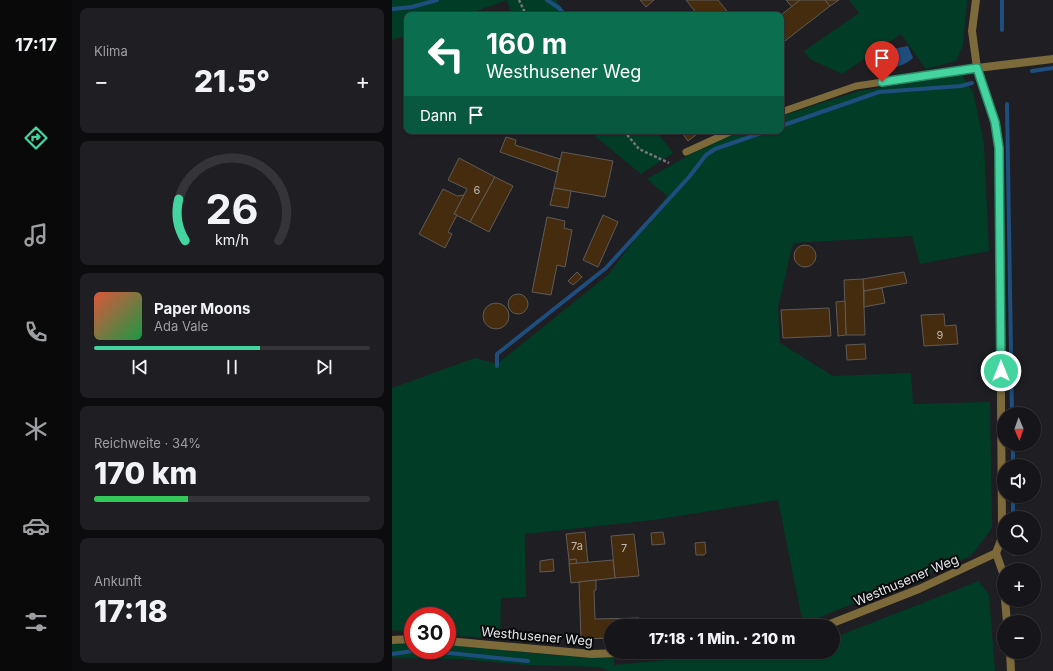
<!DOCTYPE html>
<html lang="de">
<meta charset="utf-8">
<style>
body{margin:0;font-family:Inter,sans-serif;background:#1f1f23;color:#f1f3f6;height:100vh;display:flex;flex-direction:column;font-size:15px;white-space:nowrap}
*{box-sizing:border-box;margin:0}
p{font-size:13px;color:#9e9fa2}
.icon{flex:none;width:22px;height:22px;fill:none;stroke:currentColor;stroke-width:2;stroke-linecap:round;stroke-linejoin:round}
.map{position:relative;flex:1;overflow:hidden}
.side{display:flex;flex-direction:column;gap:8px;padding:8px;background:#0c0c0e;width:320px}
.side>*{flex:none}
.top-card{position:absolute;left:12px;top:12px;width:380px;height:122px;border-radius:8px;box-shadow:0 1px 3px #0004,0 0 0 1px #353539;background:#0b6e4f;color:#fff;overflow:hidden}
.needle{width:26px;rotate:178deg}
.controls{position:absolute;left:605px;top:407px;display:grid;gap:8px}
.controls a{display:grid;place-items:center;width:44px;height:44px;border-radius:50%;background:#16161a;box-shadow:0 1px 3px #0004,0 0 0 1px #353539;font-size:20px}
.speed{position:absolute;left:12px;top:607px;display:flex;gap:8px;font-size:20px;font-weight:700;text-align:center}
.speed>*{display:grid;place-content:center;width:52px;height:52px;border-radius:50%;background:#16161a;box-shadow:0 1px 3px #0004,0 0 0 1px #353539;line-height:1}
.speed .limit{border:6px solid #d22;background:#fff;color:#111}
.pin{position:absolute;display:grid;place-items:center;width:34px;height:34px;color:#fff;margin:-41px -17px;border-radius:50% 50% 50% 0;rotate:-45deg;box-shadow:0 0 4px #0007}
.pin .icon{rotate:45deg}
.me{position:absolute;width:44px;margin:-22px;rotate:0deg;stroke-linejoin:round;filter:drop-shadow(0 0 3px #0008)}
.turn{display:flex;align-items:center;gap:14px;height:84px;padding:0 16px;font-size:18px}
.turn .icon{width:52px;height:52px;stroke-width:2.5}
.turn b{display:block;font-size:28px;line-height:34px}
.then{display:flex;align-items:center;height:38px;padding:0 16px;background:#0003;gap:8px;font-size:15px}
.big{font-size:30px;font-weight:800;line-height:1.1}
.side .card{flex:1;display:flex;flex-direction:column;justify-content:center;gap:6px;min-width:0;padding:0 14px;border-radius:8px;background:#1f1f23}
.side .dial{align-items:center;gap:0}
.dial svg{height:104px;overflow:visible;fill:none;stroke:#353539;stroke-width:7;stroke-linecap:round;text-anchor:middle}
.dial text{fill:#f1f3f6;stroke:none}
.song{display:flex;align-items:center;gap:12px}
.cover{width:48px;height:48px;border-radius:6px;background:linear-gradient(135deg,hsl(10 70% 55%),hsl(140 70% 35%))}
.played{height:4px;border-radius:2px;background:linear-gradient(90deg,#44d49f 60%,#353539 60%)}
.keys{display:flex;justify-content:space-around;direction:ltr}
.heat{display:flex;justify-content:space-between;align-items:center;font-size:22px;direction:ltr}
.charge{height:6px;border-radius:3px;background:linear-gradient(90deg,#34c759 34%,#353539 0)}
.trip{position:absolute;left:212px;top:619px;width:236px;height:40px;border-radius:20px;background:#16161a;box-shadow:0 1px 3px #0004,0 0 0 1px #353539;font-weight:800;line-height:40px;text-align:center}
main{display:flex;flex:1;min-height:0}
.menu{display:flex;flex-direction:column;width:72px;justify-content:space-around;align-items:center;background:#09090a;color:#9e9fa2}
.menu .icon{width:28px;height:28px}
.menu .current{color:#44d49f}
.menu b{font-size:18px;color:#f1f3f6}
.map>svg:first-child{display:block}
</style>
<main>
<nav class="menu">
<b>17:17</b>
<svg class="icon current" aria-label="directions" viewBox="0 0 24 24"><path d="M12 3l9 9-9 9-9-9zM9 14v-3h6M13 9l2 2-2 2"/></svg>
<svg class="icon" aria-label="music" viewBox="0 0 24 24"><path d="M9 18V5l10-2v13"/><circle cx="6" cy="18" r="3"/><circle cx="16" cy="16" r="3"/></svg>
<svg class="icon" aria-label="phone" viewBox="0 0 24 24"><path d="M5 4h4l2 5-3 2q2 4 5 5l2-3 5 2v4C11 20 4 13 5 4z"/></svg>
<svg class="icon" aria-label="climate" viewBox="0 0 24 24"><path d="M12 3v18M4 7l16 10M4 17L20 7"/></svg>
<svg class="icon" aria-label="car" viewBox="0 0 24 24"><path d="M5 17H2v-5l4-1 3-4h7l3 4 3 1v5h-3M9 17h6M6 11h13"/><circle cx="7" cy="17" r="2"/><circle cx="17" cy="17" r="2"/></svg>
<svg class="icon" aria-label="filters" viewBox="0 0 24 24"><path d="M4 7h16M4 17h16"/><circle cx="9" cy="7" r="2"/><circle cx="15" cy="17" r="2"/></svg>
</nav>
<section class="side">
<div class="card"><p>Klima</p>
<div class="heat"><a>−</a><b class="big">21.5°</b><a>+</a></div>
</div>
<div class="card dial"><svg viewBox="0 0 100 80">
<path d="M14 69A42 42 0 1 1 86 69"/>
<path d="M14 69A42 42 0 0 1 9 37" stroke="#44d49f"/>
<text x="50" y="56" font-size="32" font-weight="700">26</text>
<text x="50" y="72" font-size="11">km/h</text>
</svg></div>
<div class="card">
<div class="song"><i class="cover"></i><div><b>Paper Moons</b><p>Ada Vale</p></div></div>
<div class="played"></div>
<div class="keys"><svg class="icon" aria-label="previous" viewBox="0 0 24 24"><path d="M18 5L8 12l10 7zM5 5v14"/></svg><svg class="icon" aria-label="pause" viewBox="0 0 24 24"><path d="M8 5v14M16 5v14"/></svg><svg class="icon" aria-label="next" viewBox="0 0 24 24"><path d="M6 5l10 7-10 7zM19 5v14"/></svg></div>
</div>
<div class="card"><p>Reichweite · 34%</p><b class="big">170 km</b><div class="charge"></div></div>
<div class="card"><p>Ankunft</p><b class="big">17:18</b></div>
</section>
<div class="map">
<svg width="661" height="671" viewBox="0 0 661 671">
<rect width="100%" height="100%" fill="#1e1e23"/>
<g fill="#013d26">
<polygon points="0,0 164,0 175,15 120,15 115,0 73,15 15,15 15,35 0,40"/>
<polygon points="457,0 575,0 571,45 564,61 534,69 509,34 450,74 418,59 412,51 467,13"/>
<polygon points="570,75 581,92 592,143 597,251 528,264 520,236 401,243 386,307 388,343 441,376 519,373 521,404 598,402 600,528 579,556 411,624 386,500 261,520 133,534 134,597 109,598 108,639 55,635 55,616 21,616 21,632 0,630 0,388 83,358 105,364 217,274 275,196 255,179 297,155 348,131 389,131 389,116 467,91"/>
<polygon points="197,131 264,131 281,153 249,174"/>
<polygon points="587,581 597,595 603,671 217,671 207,667 136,665 67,659 0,658 0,644 21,642 21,650 55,650 55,644 160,655 222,658 222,665 355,652 441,652 441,638"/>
</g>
<path fill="#1d4e7d" d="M516,46L521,58C511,67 495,71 481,68L482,60L496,50Z"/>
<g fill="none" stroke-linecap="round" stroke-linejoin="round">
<g stroke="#1d4e7d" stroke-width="4">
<polyline points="155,0 167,8 173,15"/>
<polyline points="610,0 610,30"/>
<polyline points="0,9 20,7 45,0"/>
<polyline points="640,71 661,68"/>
<polyline points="615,104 620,414"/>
<polyline points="389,126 487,92 569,86 580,83"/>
<polyline points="105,366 105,354 214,268 297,177 314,155 323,149 375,131"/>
<polyline points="621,444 621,466"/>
<polyline points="621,496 621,518"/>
<polyline points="622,548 622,554"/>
<polyline points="0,654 28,650 136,661"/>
</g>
</g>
<g fill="#452c0e" stroke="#5f5b57">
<polygon points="248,0 262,0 254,7"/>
<polygon points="294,0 326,0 338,15 306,15"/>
<polygon points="394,0 408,0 400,7"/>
<polygon points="408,0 433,0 438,6 389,44 389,15"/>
<polygon points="433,0 447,0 438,6"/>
<polygon points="389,87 392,96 389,97"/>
<polygon points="289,131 309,131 296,141"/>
<polygon points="114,137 124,140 123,145 168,159 165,172 108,152"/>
<polygon points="170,152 221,161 213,197 162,188"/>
<polygon points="67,158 103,177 78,222 62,214 75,189 56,180"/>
<polygon points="103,177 121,186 97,232 78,222"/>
<polygon points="162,188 179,191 176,208 158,205"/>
<polygon points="51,189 65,196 72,195 62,214 65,215 56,232 60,234 53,248 27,234"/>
<polygon points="211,215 226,222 206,267 191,260"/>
<polygon points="155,217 173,221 172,228 180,230 173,267 165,265 159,295 140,292"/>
<circle cx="413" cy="256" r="11"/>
<polygon points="185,272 190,277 181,285 176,281"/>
<polygon points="512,272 515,283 472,291 471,279"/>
<polygon points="471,279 473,335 454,335 452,280"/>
<polygon points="490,288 493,303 472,307 472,291"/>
<circle cx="126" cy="304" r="10"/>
<polygon points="453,301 454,335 446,336 444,302"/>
<circle cx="104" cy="316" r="13"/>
<polygon points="437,308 439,336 391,338 389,310"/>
<polygon points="552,314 553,326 564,325 566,344 532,346 529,315"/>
<polygon points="473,344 474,359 455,360 454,345"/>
<polygon points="193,532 196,564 185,565 184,559 177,560 174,534"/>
<polygon points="271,532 273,544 260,545 259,533"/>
<polygon points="242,534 247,576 223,578 219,536"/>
<polygon points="313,542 314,553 312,555 304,555 303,543"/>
<polygon points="161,559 162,571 148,572 148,561"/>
<polygon points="184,559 185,565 177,564 177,560"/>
<polygon points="221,560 223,578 179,583 177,564"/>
<polygon points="204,580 204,590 202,591 203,619 247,618 248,626 219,626 219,638 189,639 187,582"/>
</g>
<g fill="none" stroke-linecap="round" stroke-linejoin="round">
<g stroke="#757579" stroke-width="2.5" stroke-dasharray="3 2" stroke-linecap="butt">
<polyline points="127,0 134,15"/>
<polyline points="232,131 247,149 277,163"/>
</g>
<g stroke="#7c6a3b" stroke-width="7">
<polyline points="389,112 464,86 585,68"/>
<polyline points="294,152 340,131"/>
</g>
<g stroke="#7c6a3b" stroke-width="8">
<polyline points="584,0 580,31 585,68 603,122 607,148 610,526 609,540 604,553 611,573 612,583"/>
<polyline points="585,68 661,59"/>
<polyline points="613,600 615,622"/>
<polyline points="433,626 527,589 604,553"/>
<polyline points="0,640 21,639"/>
<polyline points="55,641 200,654 256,652"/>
<polyline points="618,652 619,671"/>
</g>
</g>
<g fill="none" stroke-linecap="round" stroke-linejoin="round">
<g stroke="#2c8a67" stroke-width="10">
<polyline id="route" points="490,82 585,68 603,122 607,148 609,371"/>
</g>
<use href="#route" stroke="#44d49f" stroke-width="7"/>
</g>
<g text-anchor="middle" stroke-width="4" stroke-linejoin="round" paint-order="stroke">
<g font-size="11" fill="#beb8b2">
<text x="85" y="194">6</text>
<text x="548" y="339">9</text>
<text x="185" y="550">7a</text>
<text x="232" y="552">7</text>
</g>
<g font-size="13" fill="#e6e6e9" stroke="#08090a">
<text transform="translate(514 580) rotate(-23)" y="5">Westhusener Weg</text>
<text transform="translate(145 636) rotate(5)" y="5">Westhusener Weg</text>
</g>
</g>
</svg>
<div class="controls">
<a><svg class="needle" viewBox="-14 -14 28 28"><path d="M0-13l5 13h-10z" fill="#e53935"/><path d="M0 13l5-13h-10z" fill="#9e9fa2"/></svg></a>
<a><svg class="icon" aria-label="sound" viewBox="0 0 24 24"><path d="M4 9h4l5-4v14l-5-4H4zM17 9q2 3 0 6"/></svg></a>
<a><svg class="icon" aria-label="search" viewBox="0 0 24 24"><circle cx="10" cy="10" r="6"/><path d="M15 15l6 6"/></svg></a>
<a>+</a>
<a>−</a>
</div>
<div class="speed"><div class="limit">30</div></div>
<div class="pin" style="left:490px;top:82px;background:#d93025"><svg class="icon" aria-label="arrive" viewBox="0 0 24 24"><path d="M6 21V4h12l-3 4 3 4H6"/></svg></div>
<svg class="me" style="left:609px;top:371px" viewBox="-20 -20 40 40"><circle r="17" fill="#44d49f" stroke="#fff" stroke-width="3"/><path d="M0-11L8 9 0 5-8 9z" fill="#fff"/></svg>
<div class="trip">17:18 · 1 Min. · 210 m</div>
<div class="top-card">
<div class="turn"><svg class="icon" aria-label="left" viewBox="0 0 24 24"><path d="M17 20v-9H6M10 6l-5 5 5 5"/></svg><div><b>160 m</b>Westhusener Weg</div></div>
<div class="then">Dann<svg class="icon" aria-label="arrive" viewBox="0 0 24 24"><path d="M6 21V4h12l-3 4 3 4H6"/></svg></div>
</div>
</div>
</main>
